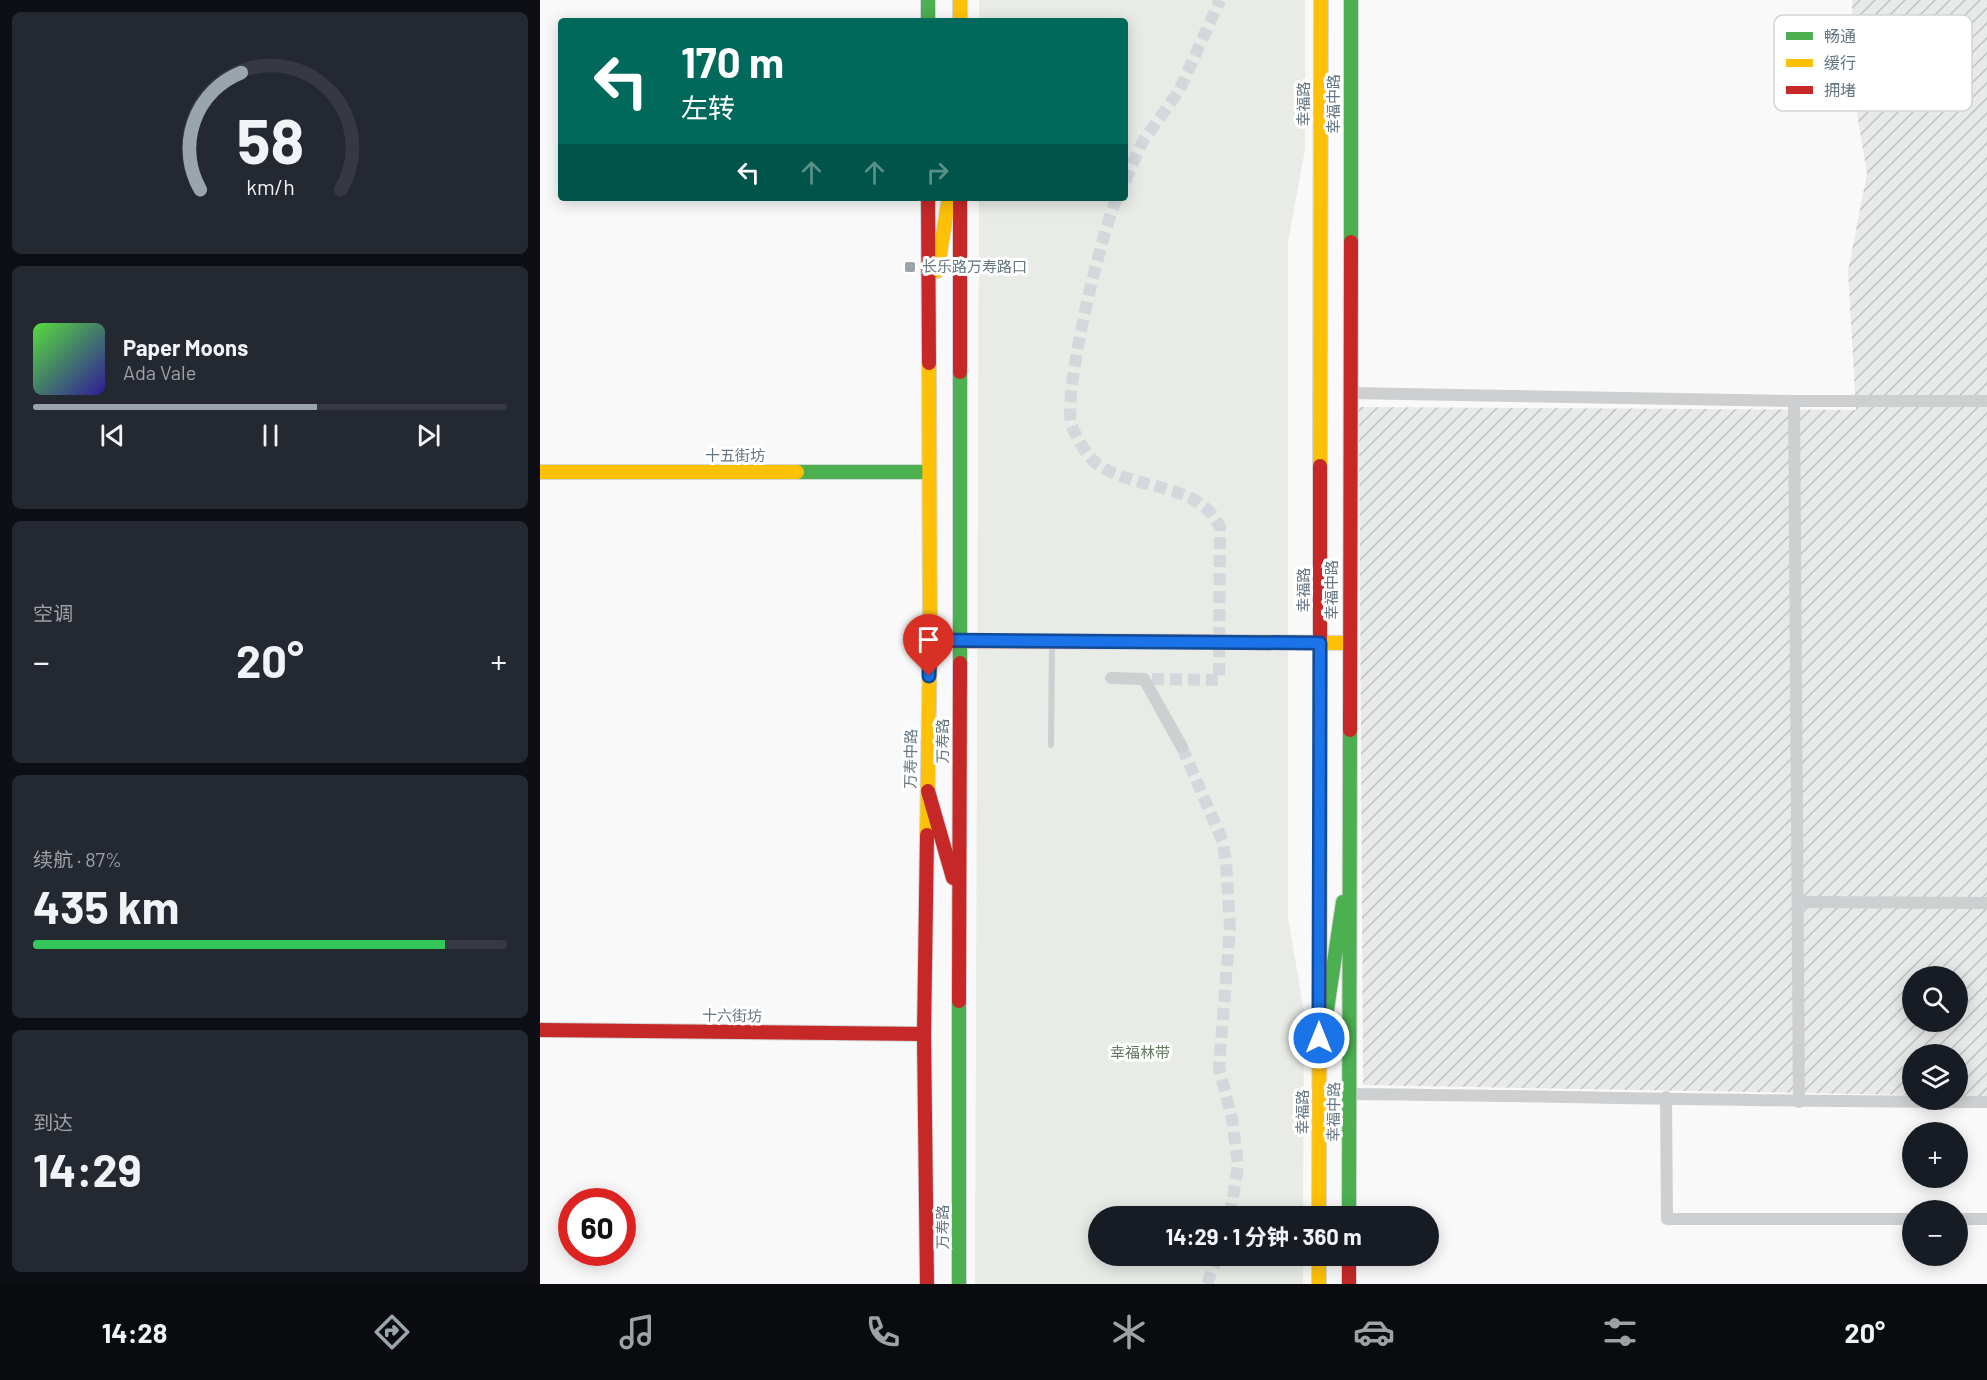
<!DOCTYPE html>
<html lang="zh">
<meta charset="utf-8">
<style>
body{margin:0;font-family:Barlow,"Noto Sans SC",sans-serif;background:#242831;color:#f1f3f6;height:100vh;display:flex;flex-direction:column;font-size:22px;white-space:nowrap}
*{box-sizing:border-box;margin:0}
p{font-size:20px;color:#9ea1a6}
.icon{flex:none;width:33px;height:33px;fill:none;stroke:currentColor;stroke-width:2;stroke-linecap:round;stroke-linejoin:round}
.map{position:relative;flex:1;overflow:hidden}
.sheet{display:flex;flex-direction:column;gap:12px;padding:12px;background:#0d0f14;width:540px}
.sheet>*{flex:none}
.top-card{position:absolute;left:18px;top:18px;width:570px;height:183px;border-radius:6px;box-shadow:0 3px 15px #0003;background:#00695c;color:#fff;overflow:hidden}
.fabs{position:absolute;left:1362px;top:966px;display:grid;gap:12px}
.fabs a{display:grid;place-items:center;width:66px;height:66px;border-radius:50%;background:#171b24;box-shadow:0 3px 15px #0003;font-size:30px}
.speed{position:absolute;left:18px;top:1188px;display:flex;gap:12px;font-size:30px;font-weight:700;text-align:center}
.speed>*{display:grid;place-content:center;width:78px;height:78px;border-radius:50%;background:#171b24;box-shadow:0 3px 15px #0003;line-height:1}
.speed .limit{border:9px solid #d22;background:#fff;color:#111}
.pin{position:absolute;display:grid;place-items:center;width:51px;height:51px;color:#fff;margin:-62px -26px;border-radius:50% 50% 50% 0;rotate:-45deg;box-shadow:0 0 6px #0007}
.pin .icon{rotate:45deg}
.me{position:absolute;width:66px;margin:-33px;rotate:0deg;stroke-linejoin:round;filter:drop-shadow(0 0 4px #0008)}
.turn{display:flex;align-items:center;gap:21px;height:126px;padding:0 24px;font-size:27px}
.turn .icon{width:78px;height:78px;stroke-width:2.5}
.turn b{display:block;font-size:42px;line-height:51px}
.lanes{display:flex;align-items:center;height:57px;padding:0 24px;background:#0003;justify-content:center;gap:30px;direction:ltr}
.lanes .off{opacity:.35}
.big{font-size:45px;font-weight:700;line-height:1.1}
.sheet .card{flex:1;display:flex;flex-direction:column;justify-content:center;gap:9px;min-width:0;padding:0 21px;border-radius:9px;background:#242831}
.sheet .dial{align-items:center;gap:0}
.dial svg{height:156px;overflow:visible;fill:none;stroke:#363941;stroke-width:7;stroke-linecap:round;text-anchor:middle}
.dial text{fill:#f1f3f6;stroke:none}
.song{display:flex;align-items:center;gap:18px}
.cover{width:72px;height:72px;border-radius:9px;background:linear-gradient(135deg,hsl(110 70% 55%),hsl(250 70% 35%))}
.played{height:6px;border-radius:3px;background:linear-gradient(90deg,#99a4ac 60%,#363941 60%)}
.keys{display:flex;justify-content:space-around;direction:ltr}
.heat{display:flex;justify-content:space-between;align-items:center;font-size:33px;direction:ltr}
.charge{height:9px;border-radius:4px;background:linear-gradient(90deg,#34c759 87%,#363941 0)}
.trip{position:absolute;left:548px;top:1206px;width:351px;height:60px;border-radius:30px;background:#171b24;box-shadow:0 3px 15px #0003;font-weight:700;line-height:60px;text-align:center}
.tabs{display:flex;height:96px;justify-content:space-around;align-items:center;background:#090b0e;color:#9ea1a6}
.tabs .icon{width:42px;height:42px}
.tabs .selected{color:#99a4ac}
.tabs b{font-size:27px;color:#f1f3f6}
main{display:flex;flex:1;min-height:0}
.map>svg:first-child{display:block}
</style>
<main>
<section class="sheet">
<div class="card dial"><svg viewBox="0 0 100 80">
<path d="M14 69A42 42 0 1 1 86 69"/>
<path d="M14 69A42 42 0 0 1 35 9" stroke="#99a4ac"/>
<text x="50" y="56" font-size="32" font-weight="700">58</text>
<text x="50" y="72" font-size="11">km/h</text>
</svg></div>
<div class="card">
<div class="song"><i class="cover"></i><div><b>Paper Moons</b><p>Ada Vale</p></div></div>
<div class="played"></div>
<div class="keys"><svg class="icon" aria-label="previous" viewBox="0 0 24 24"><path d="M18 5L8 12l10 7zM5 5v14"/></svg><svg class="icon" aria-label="pause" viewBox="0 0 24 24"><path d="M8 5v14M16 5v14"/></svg><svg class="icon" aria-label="next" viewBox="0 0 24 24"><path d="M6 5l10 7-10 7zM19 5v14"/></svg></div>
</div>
<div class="card"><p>空调</p>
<div class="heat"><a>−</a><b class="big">20°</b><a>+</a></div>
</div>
<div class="card"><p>续航 · 87%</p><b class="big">435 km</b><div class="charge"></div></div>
<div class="card"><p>到达</p><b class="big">14:29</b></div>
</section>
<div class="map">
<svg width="1447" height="1284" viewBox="0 0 1447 1284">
<defs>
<pattern id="industrial-furrows" width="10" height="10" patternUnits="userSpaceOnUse" patternTransform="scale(1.5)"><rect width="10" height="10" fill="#e8e9e9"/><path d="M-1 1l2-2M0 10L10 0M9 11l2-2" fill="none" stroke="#c0c1c2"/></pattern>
</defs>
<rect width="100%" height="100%" fill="#f9f9f9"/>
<path fill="url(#industrial-furrows)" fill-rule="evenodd" d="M1312,0H1447V1096H1418V1054H1372V1095L823,1085L819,407L1316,410L1308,271L1327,174L1313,89ZM1372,976H1418V1022H1372Z"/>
<polygon fill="#e8ebe6" points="439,0 765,0 765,149 748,242 748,917 764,1012 763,1216 558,1216 558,1256 763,1256 763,1284 435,1284 439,198 585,198 585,21 439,21"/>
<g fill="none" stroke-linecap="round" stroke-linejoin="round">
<g stroke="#d4d8dc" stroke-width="12" stroke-dasharray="12 6" stroke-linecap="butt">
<polyline points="585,181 603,141 639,91 680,0"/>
<path d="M577,198C561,233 524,387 531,422C534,434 547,457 557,464C595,491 658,481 680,527L679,680L604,679"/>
<polyline points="642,747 683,842 686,863 690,928 679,1068 692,1119 698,1166 690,1216"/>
<polyline points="667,1284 678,1256"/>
</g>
<g stroke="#d5d6d7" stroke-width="16">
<g id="fast">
<polyline points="388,0 388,21"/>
<polyline points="811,242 811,0"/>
<polyline points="257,472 389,472"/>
<polyline points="420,663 420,372"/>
<polyline points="786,1016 803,902"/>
<polyline points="809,1216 810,730"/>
<polyline points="419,1284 419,1001"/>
</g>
</g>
<g stroke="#d5d6d7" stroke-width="16">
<g id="slow">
<polyline points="420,0 420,21"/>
<polyline points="397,271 409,198"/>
<polyline points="780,466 781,0"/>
<polyline points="0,472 257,472"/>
<polyline points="702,642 809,643"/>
<polyline points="387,835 390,641 389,363"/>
<polyline points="779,1216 780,835"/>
<polyline points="779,1256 779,1284"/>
</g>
</g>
<g stroke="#d5d6d7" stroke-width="16">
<g id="jam">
<polyline points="388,198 389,363"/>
<polyline points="420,372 420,198"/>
<polyline points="390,641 702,642"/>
<polyline points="810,730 811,242"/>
<polyline points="388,791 413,878"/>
<polyline points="780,835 780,466"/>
<polyline points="419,1001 420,663"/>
<polyline points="0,1030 384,1034"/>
<polyline points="809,1256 809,1284"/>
<polyline points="387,1284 384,1034 387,835"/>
</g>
</g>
<polyline stroke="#cecfd0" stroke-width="6" points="511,745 512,642"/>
<g stroke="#cecfd0" stroke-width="12">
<polyline points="809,393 1254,401 1447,401"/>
<polyline points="1254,401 1259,1102"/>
<polyline points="571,678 604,679 642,747"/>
<polyline points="1258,902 1447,903"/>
<path d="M811,1094C1023,1096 1235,1102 1447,1102"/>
<polyline points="1126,1097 1127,1219 1372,1219"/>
<polyline points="1418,1219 1447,1219"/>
</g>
<use href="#fast" stroke="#4caf50" stroke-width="14"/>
<use href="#slow" stroke="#ffc107" stroke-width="14"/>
<use href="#jam" stroke="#c62828" stroke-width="14"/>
</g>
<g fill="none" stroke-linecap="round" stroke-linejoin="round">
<g stroke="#114b97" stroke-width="15">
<polyline id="route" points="389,676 390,640 780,643 779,1038"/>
</g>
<use href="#route" stroke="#1a73e8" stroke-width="10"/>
</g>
<rect fill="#99a4ac" stroke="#fff" stroke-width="2" x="364" y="261" width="12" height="12" rx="3"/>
<g text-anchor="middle" stroke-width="6" stroke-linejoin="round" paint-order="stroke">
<g font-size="15" fill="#657683" stroke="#fff">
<text transform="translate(764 104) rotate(-90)" y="5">幸福路</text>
<text transform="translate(794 104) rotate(-90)" y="5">幸福中路</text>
<text x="195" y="461">十五街坊</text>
<text transform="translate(764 590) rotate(-90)" y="5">幸福路</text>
<text transform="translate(792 590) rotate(-90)" y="5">幸福中路</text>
<text transform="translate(403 741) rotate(-90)" y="5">万寿路</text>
<text transform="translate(371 759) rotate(-89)" y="5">万寿中路</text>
<text transform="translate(192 1016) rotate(1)" y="5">十六街坊</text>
<text transform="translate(763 1112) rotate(-90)" y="5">幸福路</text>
<text transform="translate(794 1112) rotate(-89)" y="5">幸福中路</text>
<text transform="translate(403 1227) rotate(-90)" y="5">万寿路</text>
</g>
<g font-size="15" fill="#657683" stroke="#fff" text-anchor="start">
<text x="382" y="272">长乐路万寿路口</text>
</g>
<g font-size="15" fill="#687a64" stroke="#fff">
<text x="600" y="1058">幸福林带</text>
</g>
</g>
<rect x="1234" y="15" width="198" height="96" rx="9" fill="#fff" stroke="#d1d6da" stroke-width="1.5"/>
<rect x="1246" y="32" width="27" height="8" fill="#4caf50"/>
<rect x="1246" y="59" width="27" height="8" fill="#ffc107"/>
<rect x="1246" y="86" width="27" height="8" fill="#c62828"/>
<g font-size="16" fill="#657683">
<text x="1284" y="42">畅通</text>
<text x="1284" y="69">缓行</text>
<text x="1284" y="96">拥堵</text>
</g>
</svg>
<div class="fabs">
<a><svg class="icon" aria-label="search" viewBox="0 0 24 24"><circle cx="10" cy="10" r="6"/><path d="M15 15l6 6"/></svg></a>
<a><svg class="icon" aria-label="layers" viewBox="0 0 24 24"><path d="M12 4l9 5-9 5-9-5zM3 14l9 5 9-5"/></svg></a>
<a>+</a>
<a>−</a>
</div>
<div class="speed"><div class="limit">60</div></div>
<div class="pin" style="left:389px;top:676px;background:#d93025"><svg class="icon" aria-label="arrive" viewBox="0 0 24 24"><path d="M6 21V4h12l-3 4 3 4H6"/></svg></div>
<svg class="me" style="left:779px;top:1038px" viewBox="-20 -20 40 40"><circle r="17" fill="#1a73e8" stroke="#fff" stroke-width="3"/><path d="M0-11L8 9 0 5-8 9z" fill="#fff"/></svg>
<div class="trip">14:29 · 1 分钟 · 360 m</div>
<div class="top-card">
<div class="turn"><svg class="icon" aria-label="left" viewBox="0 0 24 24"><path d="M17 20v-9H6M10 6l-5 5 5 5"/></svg><div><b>170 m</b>左转</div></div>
<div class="lanes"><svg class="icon" aria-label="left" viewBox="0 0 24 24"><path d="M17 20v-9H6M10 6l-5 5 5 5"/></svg><svg class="icon off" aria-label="ahead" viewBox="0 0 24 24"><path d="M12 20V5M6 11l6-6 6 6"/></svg><svg class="icon off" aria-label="ahead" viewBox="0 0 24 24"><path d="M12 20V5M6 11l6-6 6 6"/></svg><svg class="icon off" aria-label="right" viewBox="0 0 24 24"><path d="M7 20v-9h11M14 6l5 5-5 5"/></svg></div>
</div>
</div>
</main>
<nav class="tabs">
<b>14:28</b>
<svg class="icon selected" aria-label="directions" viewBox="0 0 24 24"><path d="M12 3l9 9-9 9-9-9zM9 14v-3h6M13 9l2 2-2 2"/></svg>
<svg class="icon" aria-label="music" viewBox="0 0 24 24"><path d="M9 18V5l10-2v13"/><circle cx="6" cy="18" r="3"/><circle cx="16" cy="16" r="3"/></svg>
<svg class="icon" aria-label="phone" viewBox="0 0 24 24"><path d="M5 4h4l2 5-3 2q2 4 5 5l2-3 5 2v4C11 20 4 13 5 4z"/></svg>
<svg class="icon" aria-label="climate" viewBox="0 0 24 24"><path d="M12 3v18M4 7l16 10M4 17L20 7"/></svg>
<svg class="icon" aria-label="car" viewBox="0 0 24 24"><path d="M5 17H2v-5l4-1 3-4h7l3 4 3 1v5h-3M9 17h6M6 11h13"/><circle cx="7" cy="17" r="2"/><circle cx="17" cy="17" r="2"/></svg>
<svg class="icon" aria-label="filters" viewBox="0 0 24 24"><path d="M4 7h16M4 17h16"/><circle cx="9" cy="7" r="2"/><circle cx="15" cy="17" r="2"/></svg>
<b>20°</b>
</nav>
